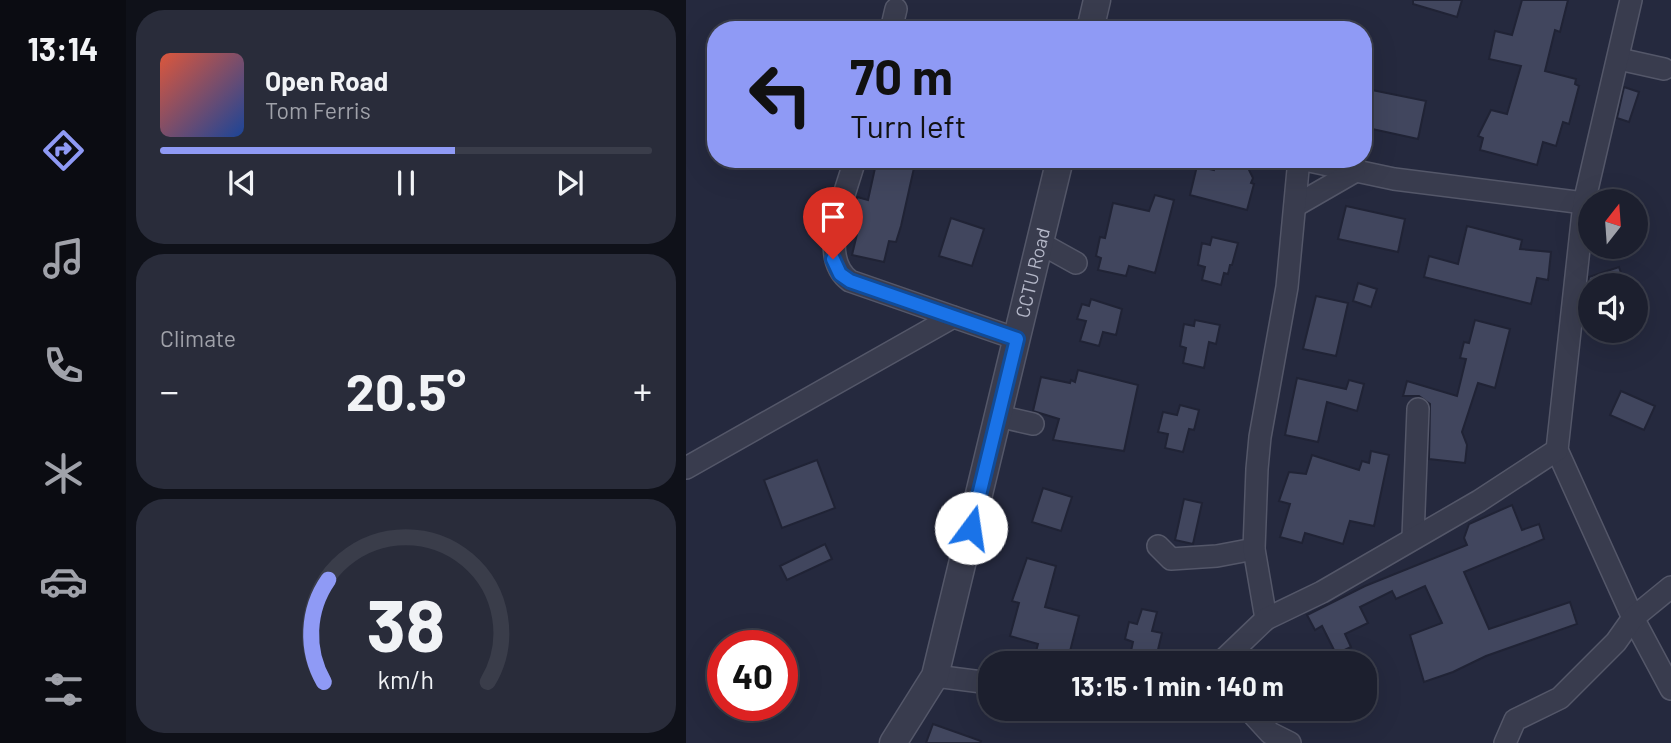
<!DOCTYPE html>
<meta charset="utf-8">
<style>
body{margin:0;font-family:Barlow,sans-serif;background:#292c3a;color:#f1f3f6;height:100vh;display:flex;flex-direction:column;font-size:26px;white-space:nowrap}
*{box-sizing:border-box;margin:0}
p{font-size:23px;color:#a0a2aa}
.icon{flex:none;width:38px;height:38px;fill:none;stroke:currentColor;stroke-width:2;stroke-linecap:round;stroke-linejoin:round}
.map{position:relative;flex:1;overflow:hidden}
.side{display:flex;flex-direction:column;gap:10px;padding:10px;background:#0f1119;width:560px}
.side>*{flex:none}
.guide{position:absolute;left:21px;top:21px;width:665px;height:147px;border-radius:28px;box-shadow:0 7px 28px #0002,0 0 0 2px #3a3d4a;background:#8f9af5;color:#111;overflow:hidden}
.needle{width:46px;rotate:17deg}
.controls{position:absolute;left:892px;top:189px;display:grid;gap:14px}
.controls a{display:grid;place-items:center;width:70px;height:70px;border-radius:50%;background:#1c1f2e;box-shadow:0 7px 28px #0002,0 0 0 2px #3a3d4a;font-size:35px}
.speed{position:absolute;left:21px;top:630px;display:flex;gap:14px;font-size:35px;font-weight:700;text-align:center}
.speed>*{display:grid;place-content:center;width:91px;height:91px;border-radius:50%;background:#1c1f2e;box-shadow:0 7px 28px #0002,0 0 0 2px #3a3d4a;line-height:1}
.speed .limit{border:10px solid #d22;background:#fff;color:#111}
.pin{position:absolute;display:grid;place-items:center;width:60px;height:60px;color:#fff;margin:-72px -30px;border-radius:50% 50% 50% 0;rotate:-45deg;box-shadow:0 0 7px #0007}
.pin .icon{rotate:45deg}
.me{position:absolute;width:77px;margin:-38px;rotate:14deg;stroke-linejoin:round;filter:drop-shadow(0 0 5px #0008)}
.turn{display:flex;align-items:center;gap:24px;height:147px;padding:0 28px;font-size:32px}
.turn .icon{width:91px;height:91px;stroke-width:2.5}
.turn b{display:block;font-size:49px;line-height:60px}
.big{font-size:52px;font-weight:700;line-height:1.1}
.side .tile{flex:1;display:flex;flex-direction:column;justify-content:center;gap:10px;min-width:0;padding:0 24px;border-radius:28px;background:#292c3a}
.side .dial{align-items:center;gap:0}
.dial svg{height:182px;overflow:visible;fill:none;stroke:#3a3d4a;stroke-width:7;stroke-linecap:round;text-anchor:middle}
.dial text{fill:#f1f3f6;stroke:none}
.song{display:flex;align-items:center;gap:21px}
.cover{width:84px;height:84px;border-radius:10px;background:linear-gradient(135deg,hsl(10 70% 55%),hsl(220 70% 35%))}
.played{height:7px;border-radius:4px;background:linear-gradient(90deg,#8f9af5 60%,#3a3d4a 60%)}
.keys{display:flex;justify-content:space-around;direction:ltr}
.heat{display:flex;justify-content:space-between;align-items:center;font-size:38px;direction:ltr}
.trip{position:absolute;left:292px;top:651px;width:399px;height:70px;border-radius:28px;background:#1c1f2e;box-shadow:0 7px 28px #0002,0 0 0 2px #3a3d4a;font-weight:700;line-height:70px;text-align:center}
main{display:flex;flex:1;min-height:0}
.tabs{display:flex;flex-direction:column;width:126px;justify-content:space-around;align-items:center;background:#0b0c12;color:#a0a2aa}
.tabs .icon{width:49px;height:49px}
.tabs .on{color:#8f9af5}
.tabs b{font-size:32px;color:#f1f3f6}
.map>svg:first-child{display:block}
</style>
<main>
<nav class="tabs">
<b>13:14</b>
<svg class="icon on" aria-label="directions" viewBox="0 0 24 24"><path d="M12 3l9 9-9 9-9-9zM9 14v-3h6M13 9l2 2-2 2"/></svg>
<svg class="icon" aria-label="music" viewBox="0 0 24 24"><path d="M9 18V5l10-2v13"/><circle cx="6" cy="18" r="3"/><circle cx="16" cy="16" r="3"/></svg>
<svg class="icon" aria-label="phone" viewBox="0 0 24 24"><path d="M5 4h4l2 5-3 2q2 4 5 5l2-3 5 2v4C11 20 4 13 5 4z"/></svg>
<svg class="icon" aria-label="climate" viewBox="0 0 24 24"><path d="M12 3v18M4 7l16 10M4 17L20 7"/></svg>
<svg class="icon" aria-label="car" viewBox="0 0 24 24"><path d="M5 17H2v-5l4-1 3-4h7l3 4 3 1v5h-3M9 17h6M6 11h13"/><circle cx="7" cy="17" r="2"/><circle cx="17" cy="17" r="2"/></svg>
<svg class="icon" aria-label="filters" viewBox="0 0 24 24"><path d="M4 7h16M4 17h16"/><circle cx="9" cy="7" r="2"/><circle cx="15" cy="17" r="2"/></svg>
</nav>
<section class="side">
<div class="tile">
<div class="song"><i class="cover"></i><div><b>Open Road</b><p>Tom Ferris</p></div></div>
<div class="played"></div>
<div class="keys"><svg class="icon" aria-label="previous" viewBox="0 0 24 24"><path d="M18 5L8 12l10 7zM5 5v14"/></svg><svg class="icon" aria-label="pause" viewBox="0 0 24 24"><path d="M8 5v14M16 5v14"/></svg><svg class="icon" aria-label="next" viewBox="0 0 24 24"><path d="M6 5l10 7-10 7zM19 5v14"/></svg></div>
</div>
<div class="tile"><p>Climate</p>
<div class="heat"><a>−</a><b class="big">20.5°</b><a>+</a></div>
</div>
<div class="tile dial"><svg viewBox="0 0 100 80">
<path d="M14 69A42 42 0 1 1 86 69"/>
<path d="M14 69A42 42 0 0 1 16 24" stroke="#8f9af5"/>
<text x="50" y="56" font-size="32" font-weight="700">38</text>
<text x="50" y="72" font-size="11">km/h</text>
</svg></div>
</section>
<div class="map">
<svg width="985" height="743" viewBox="0 0 985 743">
<rect width="100%" height="100%" fill="#25293e"/>
<g fill="#41465e" stroke="#202335" stroke-width="2">
<polygon points="727,0 776,0 771,17 727,4"/>
<polygon points="836,0 882,0 874,32 869,30 859,71 890,79 889,84 893,86 883,124 877,122 870,146 857,142 851,165 794,150 797,138 792,136 805,110 821,114 835,66 803,59 809,31 826,35"/>
<polygon points="938,87 953,92 943,122 931,118"/>
<polygon points="681,89 740,101 732,139 677,127"/>
<polygon points="191,159 230,159 215,226 210,242 203,241 198,262 166,255 171,234 163,232 171,197 182,200"/>
<polygon points="534,159 566,159 563,170 567,178 565,183 568,184 561,210 504,195 511,166 528,170"/>
<polygon points="469,195 488,200 469,273 443,266 440,276 412,270 415,258 410,256 414,237 419,238 427,203 463,211"/>
<polygon points="660,206 719,219 712,252 652,239"/>
<polygon points="265,218 298,229 286,266 253,256"/>
<polygon points="781,226 836,240 834,249 865,252 862,280 851,278 845,304 738,277 743,256 772,264"/>
<polygon points="526,237 552,243 546,265 544,265 542,274 538,273 535,285 516,280 519,267 512,265 516,243 524,245"/>
<polygon points="933,267 939,285 902,285 903,277"/>
<polygon points="672,283 691,289 685,307 667,301"/>
<polygon points="630,296 662,303 650,356 617,349"/>
<polygon points="405,299 436,309 430,335 417,332 413,346 394,341 400,321 391,319 396,304 403,306"/>
<polygon points="509,320 534,325 530,344 523,342 518,368 497,363 500,348 494,346 498,324 508,326"/>
<polygon points="789,320 824,329 809,388 792,383 776,432 781,445 779,463 743,459 744,404 733,396 717,396 721,381 771,396 780,359 774,358 778,342 783,343"/>
<polygon points="392,370 452,385 438,451 367,440 373,419 347,411 355,377 384,383 385,380 389,382"/>
<polygon points="611,378 660,389 663,380 678,384 671,411 641,402 632,442 599,435"/>
<polygon points="935,391 969,406 958,430 924,415"/>
<polygon points="494,405 513,410 508,430 503,429 497,452 479,448 482,434 472,432 477,412 491,415"/>
<polygon points="685,451 703,455 688,526 664,521 657,544 619,533 616,543 594,537 604,504 593,501 603,472 620,474 626,455 673,470 676,461 683,463"/>
<polygon points="131,460 149,508 96,528 78,480"/>
<polygon points="357,488 386,497 375,531 346,522"/>
<polygon points="498,499 516,503 507,544 489,540"/>
<polygon points="826,505 836,530 853,524 858,539 778,572 803,629 884,602 891,624 800,656 767,672 738,682 724,635 756,623 739,586 710,599 706,591 674,607 682,623 659,634 665,647 650,654 636,626 629,630 621,615 679,586 781,545 778,538 783,524"/>
<polygon points="139,544 146,559 101,580 94,566"/>
<polygon points="341,558 370,566 359,607 393,616 381,663 347,663 352,644 324,636 333,603 326,601"/>
<polygon points="456,609 471,612 466,631 476,633 470,658 445,651 447,642 439,639 443,622 451,624"/>
<polygon points="247,724 295,741 294,743 240,743"/>
</g>
<g fill="none" stroke-linecap="round" stroke-linejoin="round">
<g stroke="#545769" stroke-width="24">
<g id="minor">
<polyline points="205,30 210,9"/>
<polyline points="933,59 978,69"/>
<path d="M169,159C160,194 130,256 164,281L331,339"/>
<polyline points="614,159 708,179 898,203"/>
<polyline points="609,206 668,172"/>
<polyline points="354,243 390,263"/>
<polyline points="312,416 347,424"/>
<polyline points="871,450 947,618 985,689"/>
<polyline points="0,468 267,317"/>
<polyline points="727,537 732,409"/>
<polyline points="472,546 485,559 531,556 568,549"/>
<polyline points="580,619 568,549 571,469 574,437 601,287 613,159"/>
<polyline points="534,663 580,619 636,592 793,501 871,450 898,203 945,0"/>
<polyline points="249,676 304,683"/>
<polyline points="562,709 584,733 604,743"/>
<polyline points="819,743 829,720 874,698 930,642 947,618 985,587"/>
</g>
</g>
<g stroke="#545769" stroke-width="29">
<g id="tertiary">
<polyline points="404,30 411,0"/>
<path id="s1" d="M207,743L249,676L374,159"/>
</g>
</g>
<use href="#minor" stroke="#393c4e" stroke-width="21"/>
<use href="#tertiary" stroke="#393c4e" stroke-width="26"/>
</g>
<g fill="none" stroke-linecap="round" stroke-linejoin="round">
<g stroke="#114b97" stroke-width="18">
<polyline id="route" points="147,259 154,274 164,281 331,339 285,528"/>
</g>
<use href="#route" stroke="#1a73e8" stroke-width="12"/>
</g>
<g text-anchor="middle" stroke-width="5" stroke-linejoin="round" paint-order="stroke">
<g font-size="19" fill="#b5b8c9" stroke="#1e2133">
<text dy="7" stroke="none"><textPath href="#s1" startOffset="494">CCTU Road</textPath></text>
</g>
</g>
</svg>
<div class="controls">
<a><svg class="needle" viewBox="-14 -14 28 28"><path d="M0-13l5 13h-10z" fill="#e53935"/><path d="M0 13l5-13h-10z" fill="#a0a2aa"/></svg></a>
<a><svg class="icon" aria-label="sound" viewBox="0 0 24 24"><path d="M4 9h4l5-4v14l-5-4H4zM17 9q2 3 0 6"/></svg></a>
</div>
<div class="speed"><div class="limit">40</div></div>
<div class="pin" style="left:147px;top:259px;background:#d93025"><svg class="icon" aria-label="arrive" viewBox="0 0 24 24"><path d="M6 21V4h12l-3 4 3 4H6"/></svg></div>
<svg class="me" style="left:285px;top:528px" viewBox="-20 -20 40 40"><circle r="19" fill="#fff"/><path d="M0-13L10 11 0 6-10 11z" fill="#1a73e8"/></svg>
<div class="trip">13:15 · 1 min · 140 m</div>
<div class="guide">
<div class="turn"><svg class="icon" aria-label="left" viewBox="0 0 24 24"><path d="M17 20v-9H6M10 6l-5 5 5 5"/></svg><div><b>70 m</b>Turn left</div></div>
</div>
</div>
</main>
